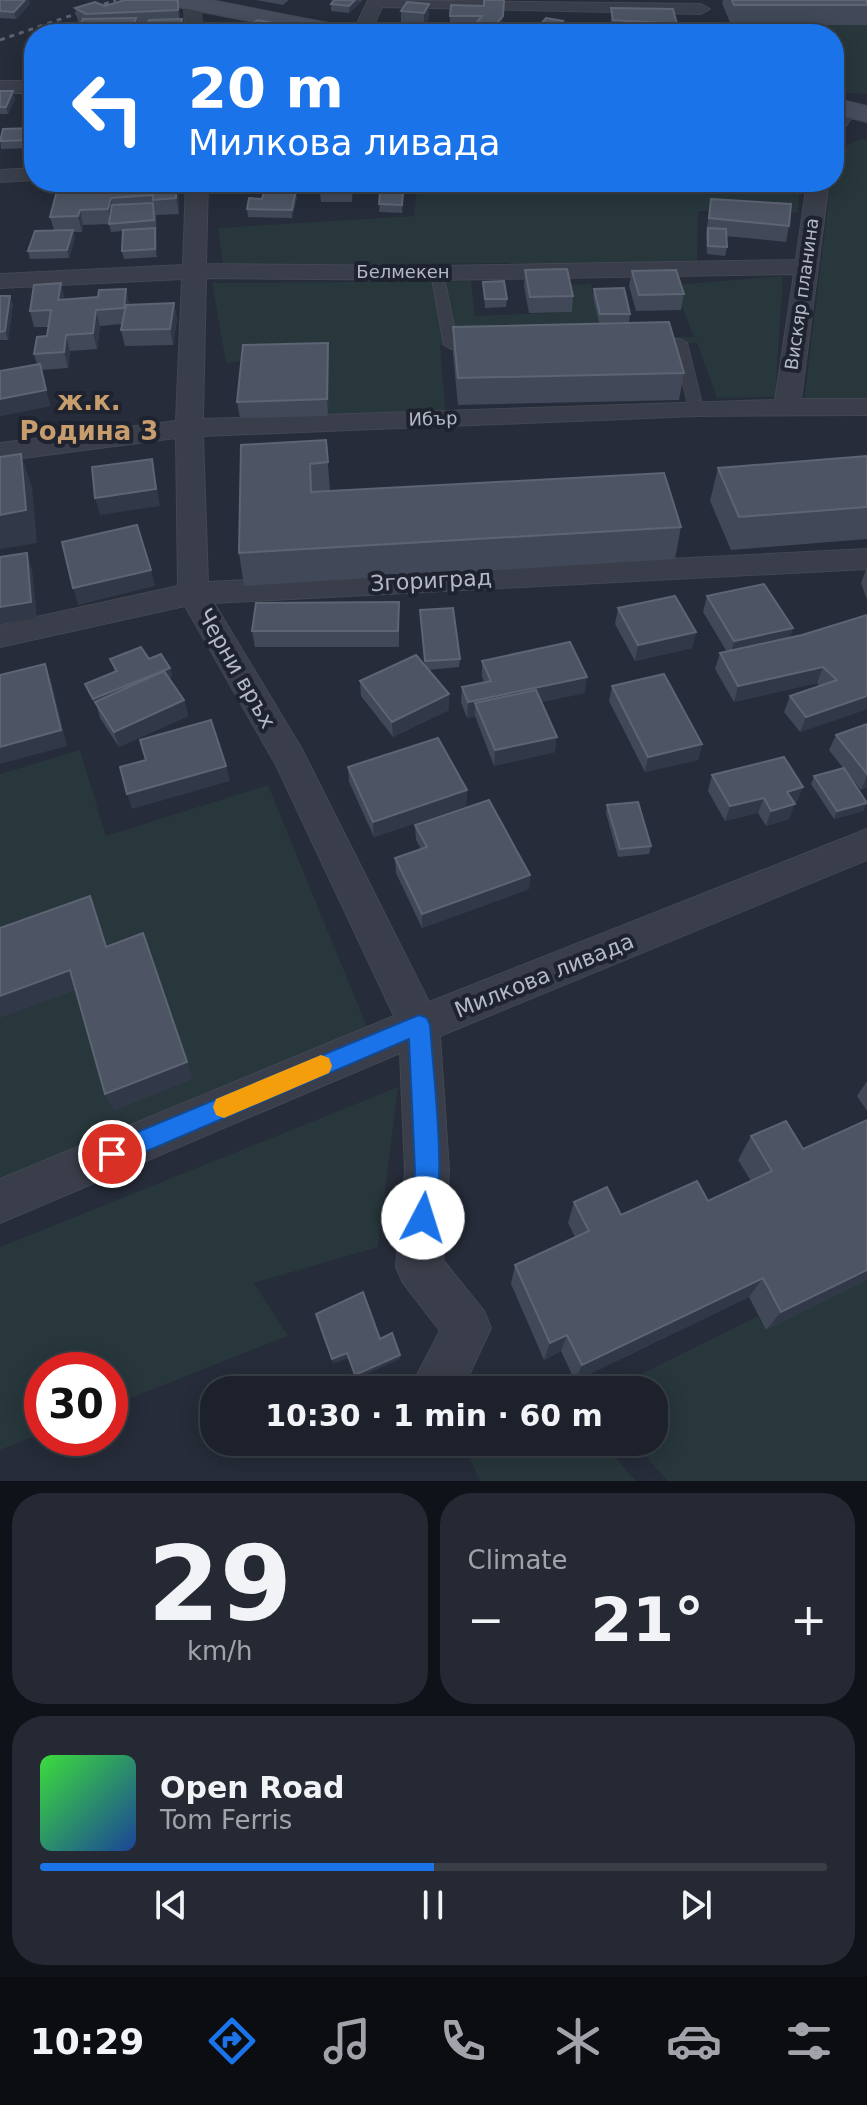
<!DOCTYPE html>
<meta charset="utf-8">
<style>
body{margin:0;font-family:"DejaVu Sans",sans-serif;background:#252933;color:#f1f3f6;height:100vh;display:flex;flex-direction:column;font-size:30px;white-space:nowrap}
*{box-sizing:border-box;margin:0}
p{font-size:26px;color:#a0a3a9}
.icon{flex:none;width:44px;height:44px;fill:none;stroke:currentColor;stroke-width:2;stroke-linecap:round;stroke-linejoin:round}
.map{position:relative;height:1481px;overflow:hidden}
.panel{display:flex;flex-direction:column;gap:12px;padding:12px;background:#0f1218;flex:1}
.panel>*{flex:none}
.guide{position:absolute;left:24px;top:24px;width:820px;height:168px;border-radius:32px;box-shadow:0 4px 20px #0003,0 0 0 2px #3a3e47;background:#1a73e8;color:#fff;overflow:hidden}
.speed{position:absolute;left:24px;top:1352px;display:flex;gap:16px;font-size:40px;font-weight:700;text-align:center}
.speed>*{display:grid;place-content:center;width:104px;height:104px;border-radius:50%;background:#1c212b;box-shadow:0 4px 20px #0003,0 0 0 2px #3a3e47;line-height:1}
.speed .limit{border:12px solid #d22;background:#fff;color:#111}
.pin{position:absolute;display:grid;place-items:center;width:68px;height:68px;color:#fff;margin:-34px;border:4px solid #fff;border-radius:50%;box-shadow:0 2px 8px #0007}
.me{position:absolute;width:88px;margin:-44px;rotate:5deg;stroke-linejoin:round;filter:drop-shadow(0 0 6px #0008)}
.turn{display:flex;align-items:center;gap:28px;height:168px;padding:0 32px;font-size:36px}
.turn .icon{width:104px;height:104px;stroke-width:2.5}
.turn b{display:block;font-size:56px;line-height:68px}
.big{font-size:60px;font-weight:600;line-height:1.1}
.panel .widget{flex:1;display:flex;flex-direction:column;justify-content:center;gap:12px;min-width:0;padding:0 28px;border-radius:32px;background:#252933}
.panel .dial{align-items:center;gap:0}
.dial b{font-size:104px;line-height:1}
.song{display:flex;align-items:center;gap:24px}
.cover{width:96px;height:96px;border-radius:12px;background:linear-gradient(135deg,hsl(120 70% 55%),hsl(220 70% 35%))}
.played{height:8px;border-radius:4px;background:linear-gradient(90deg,#1a73e8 50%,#3a3e47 50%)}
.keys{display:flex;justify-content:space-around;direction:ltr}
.heat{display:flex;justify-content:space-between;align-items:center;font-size:44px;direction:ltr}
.panel .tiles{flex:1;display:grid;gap:12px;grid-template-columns:1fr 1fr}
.widget:last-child{grid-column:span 2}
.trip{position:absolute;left:200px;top:1376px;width:468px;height:80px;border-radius:32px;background:#1c212b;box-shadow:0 4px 20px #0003,0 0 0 2px #3a3e47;font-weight:600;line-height:80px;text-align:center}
.tabs{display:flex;height:128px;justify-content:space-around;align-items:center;background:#0b0d11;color:#a0a3a9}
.tabs .icon{width:56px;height:56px}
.tabs .on{color:#1a73e8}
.tabs b{font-size:36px;color:#f1f3f6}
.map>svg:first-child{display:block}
</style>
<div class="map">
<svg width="867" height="1481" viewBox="0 0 867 1481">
<rect width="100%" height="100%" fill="#262c39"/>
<g fill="#27373b">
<polygon points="867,3 867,94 834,92 834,34 721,34 719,31 731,25 866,25"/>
<path d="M861,139L867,140V400L804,401L831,182H834C834,160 838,146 861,139Z"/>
<polygon points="418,182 800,182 798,213 698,211 697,262 223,265 218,228 414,216"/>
<polygon points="783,276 775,397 717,398 697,343 440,345 446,416 328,416 245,361 226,363 212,283 471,281 475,316 571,312 566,285 591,284 599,322 629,322 631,338 694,337 674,285"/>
<polygon points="80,750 106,836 268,785 374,1044 0,1185 0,774"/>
<polygon points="398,1087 378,1247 254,1283 288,1336 110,1406 110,1370 42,1370 42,1433 0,1450 0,1247"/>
<polygon points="867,1280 867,1481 668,1481 632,1442 654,1442 654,1390 609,1390 758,1316 766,1330"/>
<polygon points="463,1442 577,1442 615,1457 636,1481 480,1481"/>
</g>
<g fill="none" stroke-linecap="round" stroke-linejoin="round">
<g stroke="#424753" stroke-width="2">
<g id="lane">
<polygon points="437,269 443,273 457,341 480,342 480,348 451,349 444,345 431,273"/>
<polygon points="653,339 680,339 687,343 703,408 701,411 696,412 689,408 674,347 648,346 648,340"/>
</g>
</g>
<g stroke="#424753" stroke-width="2">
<g id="street">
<polygon points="184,0 198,0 200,3 203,34 185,34"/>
<polygon points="368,0 701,4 710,9 701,14 382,7 370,34 352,34"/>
<rect x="0" y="81" width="34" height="12"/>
<polygon points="842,111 852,117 841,133 834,135 834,114"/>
<polygon points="34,168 34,180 0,182 0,170"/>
<path d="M186,182H208L206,264L437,266L796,260L807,182H829L801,399H867V415L696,416L203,436L208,582L867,549V569L214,603L303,751L429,1002L867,829V860L440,1036L449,1170L443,1260L484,1311L491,1328L462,1390H409L440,1331L403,1283L396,1267L405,1170L400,1053L0,1223V1179L394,1016L276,765L185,606L0,647V625L178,586L176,438L0,461V443L176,421L182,279L0,288V274L183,265ZM794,274L775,400L203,419L206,278L437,280Z"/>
</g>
</g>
<g stroke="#424753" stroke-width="2">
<g id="secondary">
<polygon points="166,0 211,0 349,27 357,29 361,34 314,34 177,7"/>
<polygon points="834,98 867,106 867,122 834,114"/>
</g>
</g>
<use href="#lane" fill="#393e4a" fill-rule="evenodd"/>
<use href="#street" fill="#393e4a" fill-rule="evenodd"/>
<use href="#secondary" fill="#474d5c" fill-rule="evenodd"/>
<polyline stroke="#5b6270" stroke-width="3" stroke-dasharray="5 5" stroke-linecap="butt" points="0,40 116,0"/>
</g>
<g fill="#414858">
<polygon points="0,0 29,0 30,4 16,19 0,18"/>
<polygon points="173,0 180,15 180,19 182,19 183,26 182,34 147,34 148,25 137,26 138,34 77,34 81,24 78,22 75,8"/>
<polygon points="256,0 289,0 283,5"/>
<polygon points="334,0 362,0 362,1 349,13 331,11 331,4"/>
<polygon points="723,0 867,0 867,25 731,25 722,3"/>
<polygon points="429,4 429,18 424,27 401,25 401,11"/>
<polygon points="484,6 503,29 499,34 473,34 473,30 450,30 450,16"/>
<polygon points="611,8 677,24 675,34 574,34 611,27"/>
<polygon points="34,56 34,81 29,81 25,67"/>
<polygon points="0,91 15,99 8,114 0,114"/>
<polygon points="34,128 34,148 1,149 0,138"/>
<polygon points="300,182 353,182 352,202 321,202 320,193 301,194"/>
<polygon points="381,182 404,182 402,213 379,212"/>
<polygon points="84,191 179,196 179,214 156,215 157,257 124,259 122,251 123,231 111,232 109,224 83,225 82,232 73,232 75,238 69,258 30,259 28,251 54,230 50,217"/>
<polygon points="297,198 292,218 248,217 247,209"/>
<polygon points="711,199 789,226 786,242 726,236 727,247 725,256 707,254 706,233"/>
<polygon points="525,270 573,296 572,312 529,313 524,286"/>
<polygon points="632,271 684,294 681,310 636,311 629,286"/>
<polygon points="483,282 507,299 506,307 485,308"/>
<polygon points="126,289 129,305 174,303 177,319 173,345 125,346 121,330 122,324 100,326 97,349 70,351 68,368 41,370 50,406 0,416 0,371 37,364 34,354 47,336 48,327 34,327 30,311 65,299 98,297"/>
<polygon points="594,289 630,314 629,322 599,323 593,297"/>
<polygon points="0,296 13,304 8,340 0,340"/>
<polygon points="453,327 684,373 679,400 458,405 453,354"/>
<polygon points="329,359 328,416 240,418 237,402"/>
<polygon points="326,440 330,491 681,527 675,559 244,586 239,553"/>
<polygon points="867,456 867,539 731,550 710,501 718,468"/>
<polygon points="867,567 867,600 861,583"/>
<polygon points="707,596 790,638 802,635 867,615 867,709 800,732 784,712 790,696 820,686 817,683 734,702 715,669 720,653 727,652 703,612"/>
<polygon points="618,608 696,632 692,648 635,661 615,624"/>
<polygon points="420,610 460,659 459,667 428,670 449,710 393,737 361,696 360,681 425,666"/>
<polygon points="399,618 399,647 255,647 252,631"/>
<polygon points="110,659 149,659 170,668 172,676 169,678 184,700 188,716 119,747 100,718 97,707 88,692 85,684 115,672"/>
<polygon points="482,661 585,693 541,702 555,752 494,766 475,716 467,718 461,702 462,687 484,682 482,676"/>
<polygon points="612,686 702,744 698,760 645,772 609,701"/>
<polygon points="867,724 867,787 861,790 850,776 867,803 863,811 834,819 811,784 814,776 843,768 829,750 836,735"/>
<polygon points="348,767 467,790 466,806 374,837 349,782"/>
<polygon points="712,775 797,802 794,803 789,819 766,826 758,813 725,821 708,791"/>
<polygon points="607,805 651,846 649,854 618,857 606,813"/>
<polygon points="415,825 530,875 529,889 422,928 396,873 395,858 421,849 416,840"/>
<polygon points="867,1081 867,1111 857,1096"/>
<polygon points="751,1136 867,1280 766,1330 749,1297 575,1381 561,1351 544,1360 511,1284 515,1265 575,1237 568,1223 574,1202 621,1215 708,1201 751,1181 738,1160"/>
</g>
<g fill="#313847">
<polygon points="25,0 29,0 30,4 16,19 14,12"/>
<polygon points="355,0 362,1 349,13 349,6"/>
<polygon points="178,1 180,15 180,24 178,10"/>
<polygon points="429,4 429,18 424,27 424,13"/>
<polygon points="503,16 503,29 499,34 491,34 491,30"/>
<polygon points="136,18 138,34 131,34"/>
<polygon points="563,21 562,34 552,34"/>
<polygon points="293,27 294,34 284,34"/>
<polygon points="13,91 15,99 8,114 6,107"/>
<polygon points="176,182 179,196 179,214 176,198"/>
<polygon points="296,190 297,198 292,218 292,210"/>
<polygon points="111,198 114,213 111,224 108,209"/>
<polygon points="80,210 83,225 82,232 78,216"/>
<polygon points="155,228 157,236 157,257 155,249"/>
<polygon points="73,230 75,238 69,258 67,250"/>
<polygon points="61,283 65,299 58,300"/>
<polygon points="126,289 129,305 127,324 124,308"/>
<polygon points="10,296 13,304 8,340 5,331"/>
<polygon points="174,303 177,319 173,345 170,329"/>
<polygon points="96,310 100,326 97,349 93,333"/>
<polygon points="66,335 70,351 68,368 64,352"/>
<polygon points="328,343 329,359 328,416 327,399"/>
<polygon points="40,364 50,406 0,416 0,399"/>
<polygon points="21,454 32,487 37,543 0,549 0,515"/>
<polygon points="152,459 160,506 100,515 95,498"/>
<polygon points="27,553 32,569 37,618 0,624 0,607"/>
<polygon points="151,570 155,586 78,605 73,588"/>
<polygon points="793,628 788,644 730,657 734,641"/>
<polygon points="696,632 692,648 635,661 638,645"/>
<polygon points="45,664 51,680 67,746 0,764 0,747"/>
<polygon points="823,667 817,683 734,702 738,686"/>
<polygon points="170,668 172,676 98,707 95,702 96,707 93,699"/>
<polygon points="587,677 585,693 481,715 475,703 475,716 467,718 468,702"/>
<polygon points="449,694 449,710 393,737 392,722"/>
<polygon points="867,696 867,709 800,732 806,717"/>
<polygon points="184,700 188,716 119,747 114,732"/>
<polygon points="557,737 555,752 494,766 495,750"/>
<polygon points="702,744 698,760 645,772 648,757"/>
<polygon points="226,766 230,781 132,809 127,794"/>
<polygon points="867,776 867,787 861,790"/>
<polygon points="803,787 797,802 781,807 787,792"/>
<polygon points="467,790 466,806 374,837 373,822"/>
<polygon points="764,798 758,813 725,821 730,806"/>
<polygon points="867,803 863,811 834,819 837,811"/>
<polygon points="795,804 789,819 766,826 771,811"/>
<polygon points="530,875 529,889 422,928 422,914"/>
<polygon points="90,896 98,916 114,966 106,947"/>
<polygon points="143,933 193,1079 114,1111 105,1094"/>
<polygon points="70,970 79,989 0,1018 0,996"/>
<polygon points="867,1270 867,1280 766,1330 781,1312"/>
<polygon points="763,1278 749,1297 575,1381 582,1365"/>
<polygon points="567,1335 561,1351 544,1360 550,1343"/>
<polygon points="347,1353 348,1358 333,1364 332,1359"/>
<polygon points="400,1355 400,1359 356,1379 355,1375"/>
</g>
<g fill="#4d5564" stroke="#5d6473" stroke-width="2">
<polygon points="0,0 25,0 14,12 0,11"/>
<polygon points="125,0 173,0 178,1 178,10 86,14 75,8 95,2 105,6"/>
<polygon points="334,0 355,0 349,6 331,4"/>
<polygon points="484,0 504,0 503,16 491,30 473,27 482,16 450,16 451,5 484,6"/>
<polygon points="732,0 867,0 867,5 734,5"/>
<polygon points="407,2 429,4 424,13 401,11"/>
<polygon points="611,8 673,9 677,24 613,20"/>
<polygon points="136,18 131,34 77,34 83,19"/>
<polygon points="546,18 563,21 552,34 534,32"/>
<polygon points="182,19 180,32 147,34 149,20"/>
<polygon points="258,20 293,27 284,34 238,34"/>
<polygon points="582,23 616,27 611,34 574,34"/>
<polygon points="29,56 34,56 34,67 25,67"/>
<polygon points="0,91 13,91 6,107 0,107"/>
<polygon points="34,128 34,140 0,141 3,129"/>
<polygon points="82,182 79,191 111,190 112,182 176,182 176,198 153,200 153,195 111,198 108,209 80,210 78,216 50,217 59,183"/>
<rect x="320" y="182" width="31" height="5"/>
<polygon points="381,182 404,182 402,205 379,204"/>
<polygon points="265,189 296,190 292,210 247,209 249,198 262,199"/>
<polygon points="711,199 791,204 789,226 709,218"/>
<polygon points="153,203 154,220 109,224 112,205"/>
<polygon points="155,228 155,249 122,251 123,230"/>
<polygon points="708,228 726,229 727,247 708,246"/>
<polygon points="73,230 67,250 28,251 35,231"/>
<polygon points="567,269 573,296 530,297 525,270"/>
<polygon points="676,270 684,294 639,295 632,271"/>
<polygon points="504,281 507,299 485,299 483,282"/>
<polygon points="61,283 58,300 98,297 99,290 126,289 124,308 96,310 93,333 66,335 64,352 34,354 37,337 47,336 51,310 30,311 34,285"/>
<polygon points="624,288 630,314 600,314 594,289"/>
<polygon points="0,296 10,296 5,331 0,332"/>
<polygon points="174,303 170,329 121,330 126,305"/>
<polygon points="669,322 684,373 458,378 453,327"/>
<polygon points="328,343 327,399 237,402 243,345"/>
<polygon points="40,364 46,390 0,399 0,371"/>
<polygon points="326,440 328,462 310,464 311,492 664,473 681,527 239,553 241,445"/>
<polygon points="21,454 26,510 0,515 0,457"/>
<polygon points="867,456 867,507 739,517 718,468"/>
<polygon points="152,459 156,489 95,498 92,467"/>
<polygon points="137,525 151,570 73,588 62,542"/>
<polygon points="27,553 31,602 0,607 0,557"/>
<polygon points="764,584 793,628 734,641 707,596"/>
<polygon points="675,596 696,632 638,645 618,608"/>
<polygon points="399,602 398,631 252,631 256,603"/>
<polygon points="453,608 460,659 425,661 420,610"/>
<polygon points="867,615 867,696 806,717 790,696 837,680 823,667 738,686 720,653 802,635"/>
<polygon points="570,642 587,677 468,702 462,687 491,681 482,661"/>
<polygon points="141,647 149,659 161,654 170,668 93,699 85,684 117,671 110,659"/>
<polygon points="416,655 449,694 392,722 360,681"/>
<polygon points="45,664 61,730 0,747 0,675"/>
<polygon points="164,671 184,700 114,732 95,702"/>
<polygon points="664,674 702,744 648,757 612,686"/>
<polygon points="536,690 557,737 495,750 475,703"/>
<polygon points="211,720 226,766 127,794 120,767 146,760 140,740"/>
<polygon points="867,724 867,774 836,735"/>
<polygon points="438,738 467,790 373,822 348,767"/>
<polygon points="784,757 803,787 787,792 795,804 771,811 764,798 730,806 712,775"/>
<polygon points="844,768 867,803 837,811 814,776"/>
<polygon points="489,800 530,875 422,914 395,858 427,847 415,825"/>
<polygon points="638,802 651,846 620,849 607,805"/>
<polygon points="90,896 106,947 143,933 187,1062 105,1094 70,970 0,996 0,928"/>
<polygon points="867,1120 867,1270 781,1312 763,1278 582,1365 567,1335 550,1343 515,1265 589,1231 574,1202 607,1187 621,1215 697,1181 708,1201 772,1171 751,1136 786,1121 803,1149"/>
<polygon points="363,1292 380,1339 392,1333 400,1355 355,1375 347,1353 332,1359 316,1314"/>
</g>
<path fill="#1a73e8" stroke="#114b97" stroke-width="2" d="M419,1015L427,1018L430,1025C433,1073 448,1187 432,1227L423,1230L415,1227L411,1218L415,1170L409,1039L112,1166L104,1162L100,1154L104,1146Z"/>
<polygon fill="#f59e0b" points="321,1055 329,1058 332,1066 329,1073 224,1118 216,1115 213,1107 216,1099"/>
<g text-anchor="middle" stroke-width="8" stroke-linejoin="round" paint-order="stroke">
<g font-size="18" fill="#b4b9c5" stroke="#1e232f">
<text x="403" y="278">Белмекен</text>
<text transform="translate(802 294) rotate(-82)" y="6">Вискяр планина</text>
<text transform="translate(433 419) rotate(-2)" y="6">Ибър</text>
</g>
<g font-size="22" fill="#b4b9c5" stroke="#1e232f">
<text transform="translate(431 580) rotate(-3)" y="8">Згориград</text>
<text transform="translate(237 668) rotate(60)" y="8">Черни връх</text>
<text transform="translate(544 975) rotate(-22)" y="8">Милкова ливада</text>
</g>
<g font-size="26" font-weight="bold" fill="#c89d6d" stroke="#1e232f">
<text x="89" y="410">ж.к.<tspan x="89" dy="30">Родина 3</tspan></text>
</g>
</g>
</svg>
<div class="speed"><div class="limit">30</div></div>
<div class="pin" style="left:112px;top:1154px;background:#d93025"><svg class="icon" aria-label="arrive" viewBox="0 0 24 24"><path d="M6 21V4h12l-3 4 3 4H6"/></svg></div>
<svg class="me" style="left:423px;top:1218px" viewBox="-20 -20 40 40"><circle r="19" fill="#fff"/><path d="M0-13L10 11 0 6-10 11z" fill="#1a73e8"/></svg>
<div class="trip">10:30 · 1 min · 60 m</div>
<div class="guide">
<div class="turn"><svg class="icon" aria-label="left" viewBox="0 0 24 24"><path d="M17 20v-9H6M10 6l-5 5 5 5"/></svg><div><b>20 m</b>Милкова ливада</div></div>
</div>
</div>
<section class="panel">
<div class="tiles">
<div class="widget dial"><b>29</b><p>km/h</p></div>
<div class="widget"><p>Climate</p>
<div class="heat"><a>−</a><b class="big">21°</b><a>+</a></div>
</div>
<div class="widget">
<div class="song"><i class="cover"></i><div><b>Open Road</b><p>Tom Ferris</p></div></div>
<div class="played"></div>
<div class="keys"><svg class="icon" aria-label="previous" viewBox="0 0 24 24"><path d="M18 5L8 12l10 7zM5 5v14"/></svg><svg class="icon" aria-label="pause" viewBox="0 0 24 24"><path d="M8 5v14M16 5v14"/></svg><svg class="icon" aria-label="next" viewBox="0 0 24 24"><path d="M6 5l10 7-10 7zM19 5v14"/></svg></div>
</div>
</div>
</section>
<nav class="tabs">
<b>10:29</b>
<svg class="icon on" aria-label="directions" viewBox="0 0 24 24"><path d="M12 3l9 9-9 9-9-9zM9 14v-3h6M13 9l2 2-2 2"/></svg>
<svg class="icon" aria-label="music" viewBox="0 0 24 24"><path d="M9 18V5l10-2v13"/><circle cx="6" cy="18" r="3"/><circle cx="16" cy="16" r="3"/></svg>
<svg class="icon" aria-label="phone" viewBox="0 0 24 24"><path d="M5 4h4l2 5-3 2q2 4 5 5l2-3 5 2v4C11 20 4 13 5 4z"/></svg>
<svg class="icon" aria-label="climate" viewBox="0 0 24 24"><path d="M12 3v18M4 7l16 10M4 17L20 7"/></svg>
<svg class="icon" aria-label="car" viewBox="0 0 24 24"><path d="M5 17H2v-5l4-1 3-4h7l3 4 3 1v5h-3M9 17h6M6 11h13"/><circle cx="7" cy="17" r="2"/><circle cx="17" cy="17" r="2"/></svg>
<svg class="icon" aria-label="filters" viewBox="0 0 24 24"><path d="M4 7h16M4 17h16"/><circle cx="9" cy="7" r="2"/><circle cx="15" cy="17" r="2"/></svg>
</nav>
